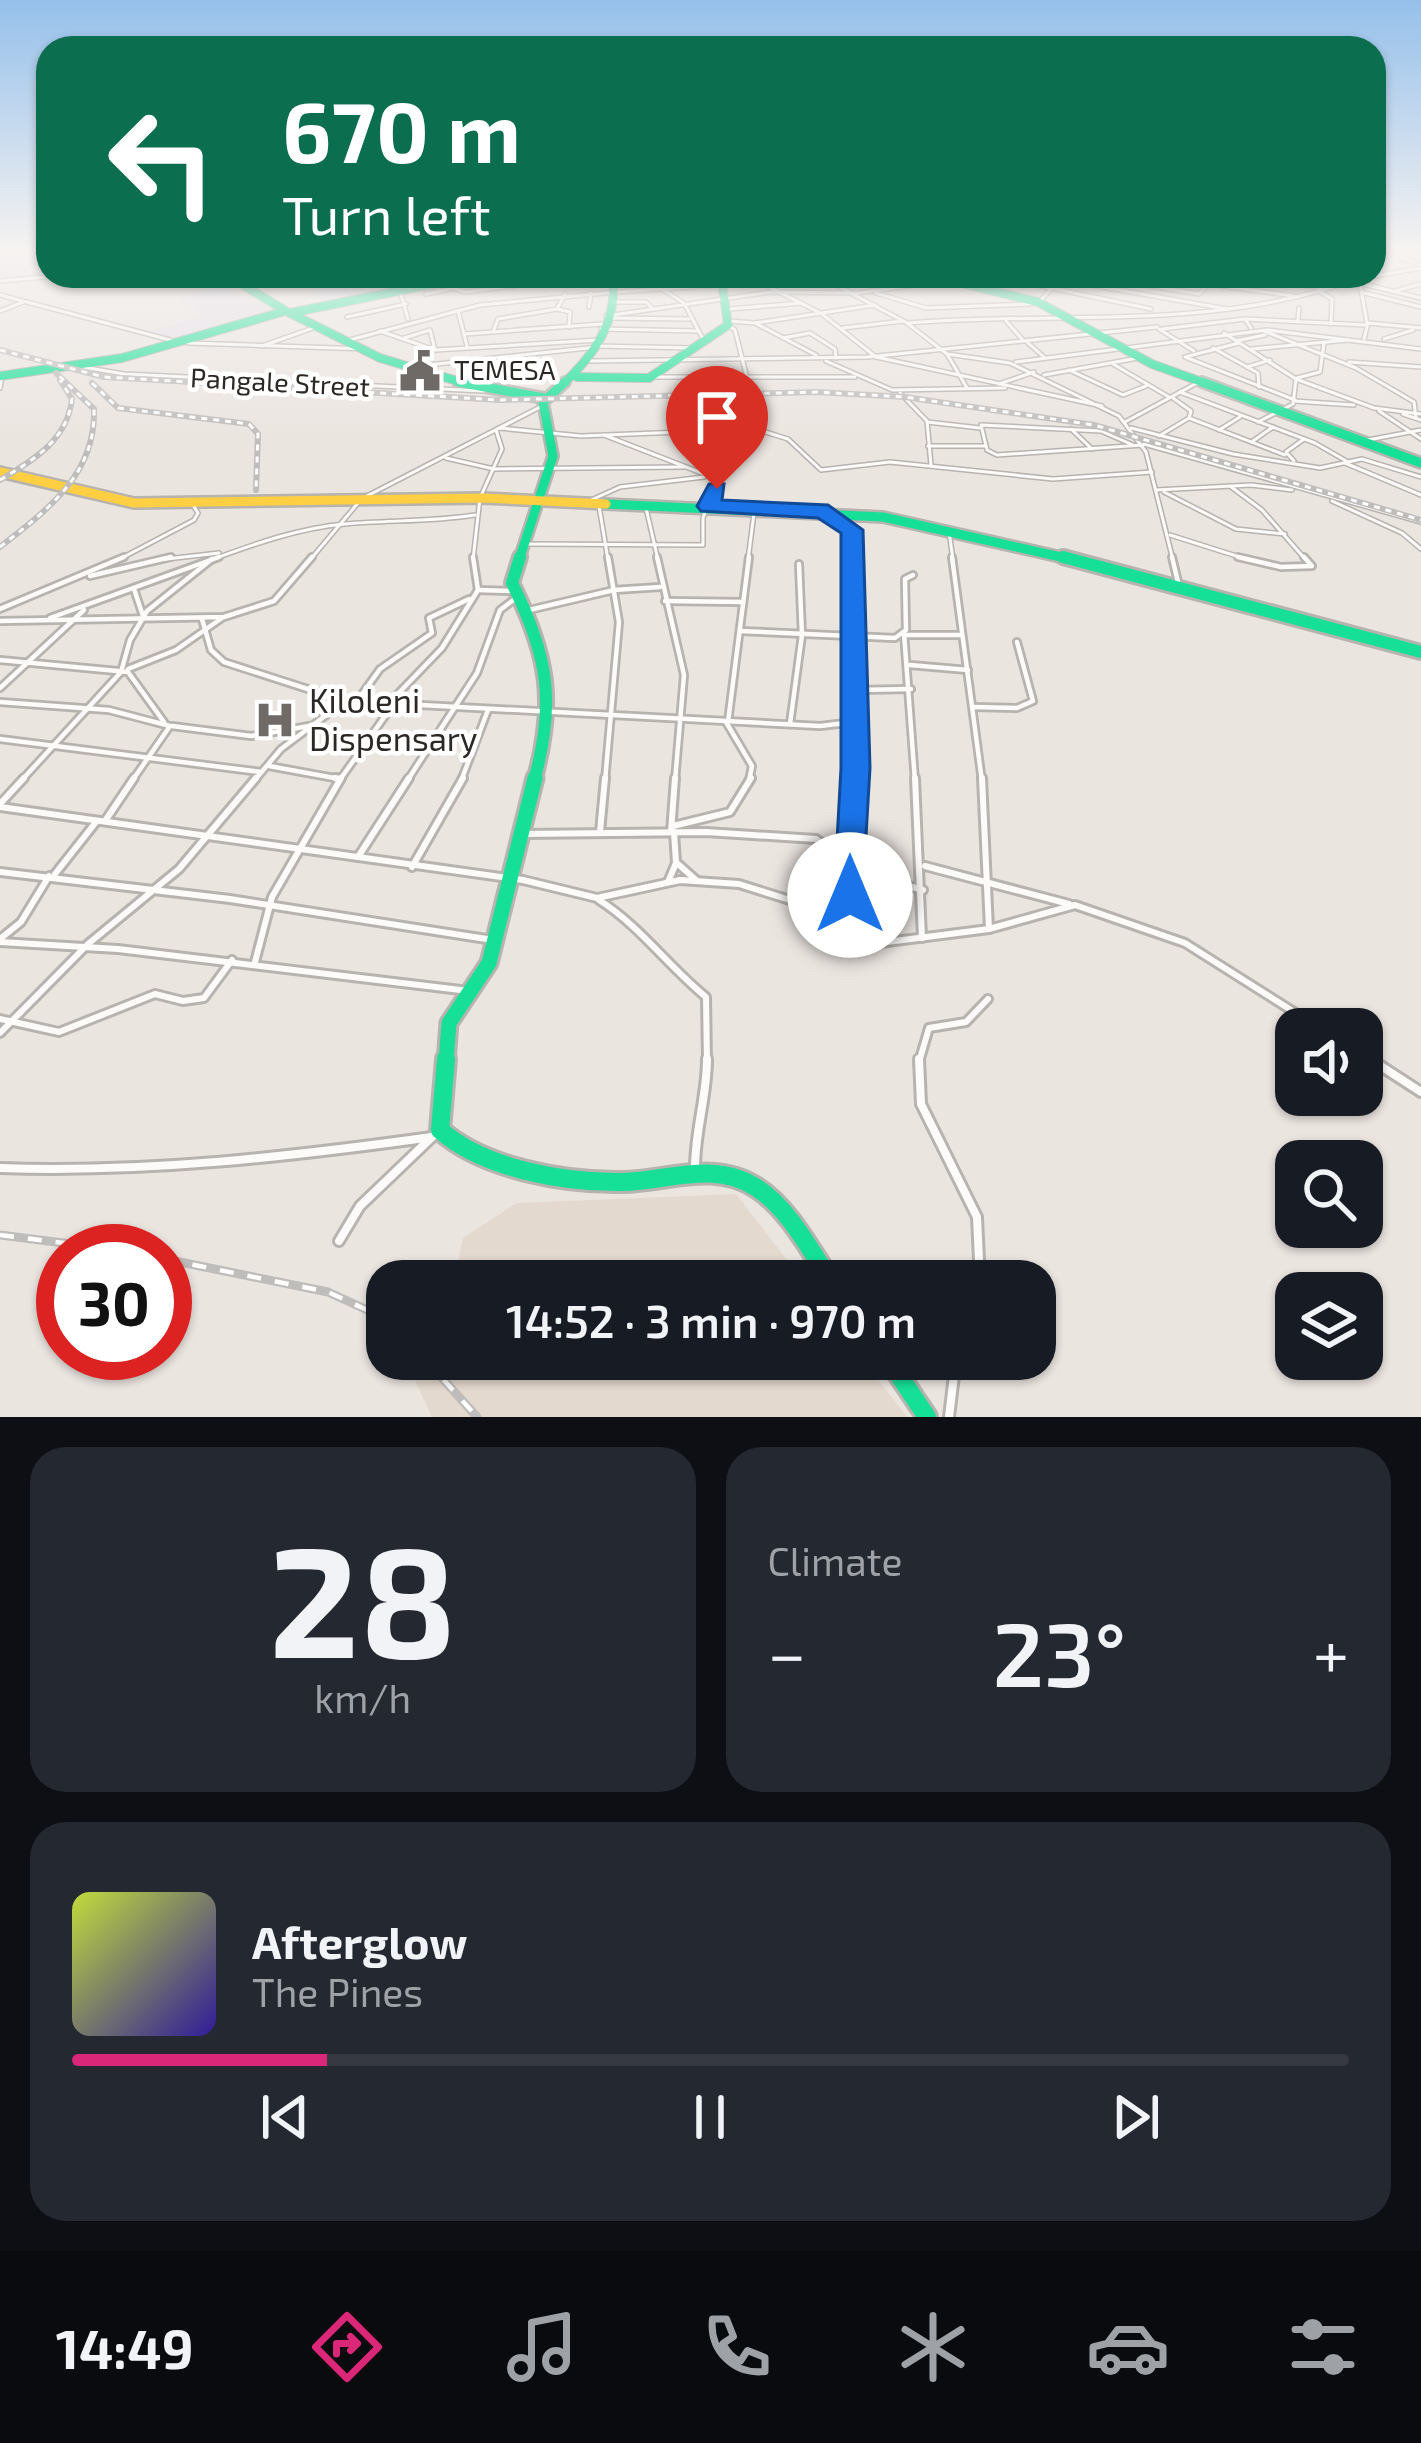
<!DOCTYPE html>
<meta charset="utf-8">
<style>
body{margin:0;font-family:"Exo 2",sans-serif;background:#242831;color:#f1f3f6;height:100vh;display:flex;flex-direction:column;font-size:45px;white-space:nowrap}
*{box-sizing:border-box;margin:0}
p{font-size:39px;color:#9ea1a6}
.icon{flex:none;width:66px;height:66px;fill:none;stroke:currentColor;stroke-width:2;stroke-linecap:round;stroke-linejoin:round}
.map{position:relative;height:1417px;overflow:hidden}
.panel{display:flex;flex-direction:column;gap:30px;padding:30px;background:#0d0f14;flex:1}
.panel>*{flex:none}
.banner{position:absolute;left:36px;top:36px;width:1350px;height:252px;border-radius:36px;box-shadow:0 3px 9px #0004;background:#0b6e4f;color:#fff;overflow:hidden}
.controls{position:absolute;left:1275px;top:1008px;display:grid;gap:24px}
.controls a{display:grid;place-items:center;width:108px;height:108px;border-radius:24px;background:#171b24;box-shadow:0 3px 9px #0004;font-size:60px}
.speed{position:absolute;left:36px;top:1224px;display:flex;gap:24px;font-size:60px;font-weight:700;text-align:center}
.speed>*{display:grid;place-content:center;width:156px;height:156px;border-radius:50%;background:#171b24;box-shadow:0 3px 9px #0004;line-height:1}
.speed .limit{border:18px solid #d22;background:#fff;color:#111}
.pin{position:absolute;display:grid;place-items:center;width:102px;height:102px;color:#fff;margin:-123px -51px;border-radius:50% 50% 50% 0;rotate:-45deg;box-shadow:0 0 12px #0007}
.pin .icon{rotate:45deg}
.me{position:absolute;width:132px;margin:-66px;rotate:0deg;stroke-linejoin:round;filter:drop-shadow(0 0 9px #0008)}
.turn{display:flex;align-items:center;gap:42px;height:252px;padding:0 48px;font-size:54px}
.turn .icon{width:156px;height:156px;stroke-width:2.5}
.turn b{display:block;font-size:84px;line-height:102px}
.big{font-size:90px;font-weight:600;line-height:1.1}
.panel .tile{flex:1;display:flex;flex-direction:column;justify-content:center;gap:18px;min-width:0;padding:0 42px;border-radius:36px;background:#242831}
.panel .dial{align-items:center;gap:0}
.dial b{font-size:156px;line-height:1}
.song{display:flex;align-items:center;gap:36px}
.cover{width:144px;height:144px;border-radius:18px;background:linear-gradient(135deg,hsl(70 70% 55%),hsl(250 70% 35%))}
.played{height:12px;border-radius:6px;background:linear-gradient(90deg,#db2777 20%,#363941 20%)}
.keys{display:flex;justify-content:space-around;direction:ltr}
.heat{display:flex;justify-content:space-between;align-items:center;font-size:66px;direction:ltr}
.panel .tiles{flex:1;display:grid;gap:30px;grid-template-columns:1fr 1fr}
.tile:last-child{grid-column:span 2}
.trip{position:absolute;left:366px;top:1260px;width:690px;height:120px;border-radius:36px;background:#171b24;box-shadow:0 3px 9px #0004;font-weight:600;line-height:120px;text-align:center}
.tab-bar{display:flex;height:192px;justify-content:space-around;align-items:center;background:#090b0e;color:#9ea1a6}
.tab-bar .icon{width:84px;height:84px}
.tab-bar .current{color:#db2777}
.tab-bar b{font-size:54px;color:#f1f3f6}
.map>svg:first-child{display:block}
</style>
<div class="map">
<svg width="1421" height="1417" viewBox="0 0 1421 1417">
<rect width="100%" height="100%" fill="#ebe5e0"/>
<g fill="#e4d9cf">
<polygon points="736,1194 803,1281 454,1281 463,1238 517,1203"/>
<polygon points="405,1359 862,1359 907,1417 432,1417"/>
</g>
<g fill="#e3dee8">
<polygon points="0,247 48,247 48,276 0,280"/>
<polygon points="310,276 389,276 388,291 323,304 309,287"/>
<polygon points="227,284 250,302 258,300 278,312 181,341 140,334 204,315 177,299"/>
</g>
<g fill="none" stroke-linecap="round" stroke-linejoin="round">
<g stroke="#b7b3af" stroke-width="6">
<g id="street-far3">
<polyline points="1375,247 1421,265"/>
<polyline points="1403,255 1421,253"/>
<polyline points="642,276 684,303 704,341"/>
<polyline points="819,276 907,323 947,354 1010,363 1119,416 1146,452 1173,560"/>
<polyline points="970,276 976,287"/>
<polyline points="994,276 1151,309"/>
<polyline points="1040,276 1227,309"/>
<polyline points="1093,276 1199,294 1208,284 1294,296"/>
<polyline points="1139,276 1147,285"/>
<polyline points="1235,276 1324,288"/>
<polyline points="1324,276 1371,276"/>
<polyline points="1374,276 1421,268"/>
<polyline points="0,281 56,276"/>
<polyline points="648,281 679,276"/>
<polyline points="758,281 822,314 876,357 1102,406"/>
<polyline points="1351,281 1421,298"/>
<polyline points="1360,283 1367,323"/>
<polyline points="439,284 466,292 587,276"/>
<polyline points="1172,290 1178,276"/>
<polyline points="400,291 408,319"/>
<polyline points="1319,291 1332,299 1331,324"/>
<polyline points="1395,291 1421,284"/>
<polyline points="617,292 821,278"/>
<polyline points="1361,292 1421,307"/>
<polyline points="876,293 926,308 1029,304 1041,300 1063,276"/>
<polyline points="426,294 450,289"/>
<polyline points="0,295 170,340"/>
<polyline points="614,302 646,302 653,309"/>
<polyline points="589,307 591,293"/>
<polyline points="557,309 570,312 569,327"/>
<polyline points="729,309 802,303"/>
<polyline points="0,311 23,302"/>
<polyline points="458,311 467,346"/>
<polyline points="606,316 771,292 858,293 945,281"/>
<polyline points="347,317 406,304"/>
<polyline points="611,318 689,319"/>
<polyline points="1298,320 1299,308"/>
<polyline points="730,321 755,323 875,305"/>
<polyline points="1006,321 1022,339"/>
<polyline points="755,323 816,355"/>
<path d="M908,323C1058,311 1216,332 1359,278"/>
<polyline points="728,325 735,330 747,378"/>
<polyline points="843,328 903,321"/>
<polyline points="1251,328 1245,319 1366,325"/>
<polyline points="601,329 698,331"/>
<polyline points="1159,329 1194,351"/>
<polyline points="1162,329 1245,319"/>
<polyline points="380,331 435,350 599,340"/>
<polyline points="1264,331 1356,368 1414,402 1416,418"/>
<polyline points="493,332 498,319 557,309 565,294"/>
<polyline points="1224,333 1296,379 1293,404 1258,422"/>
<polyline points="465,334 602,324"/>
<polyline points="404,338 430,330 435,350"/>
<polyline points="783,338 810,333 835,349 836,358"/>
<polyline points="1364,339 1368,323 1421,328"/>
<polyline points="1384,339 1413,330"/>
<polyline points="346,341 480,305 617,292"/>
<polyline points="1236,341 1265,335"/>
<polyline points="1027,342 1045,358"/>
<polyline points="188,343 367,349"/>
<polyline points="1239,343 1185,357 1295,400"/>
<polyline points="262,346 313,328"/>
<polyline points="597,346 693,348"/>
<polyline points="1213,348 1258,373 1259,387"/>
<polyline points="1252,349 1348,340"/>
<polyline points="947,354 967,388"/>
<polyline points="591,361 868,357 1157,327"/>
<polyline points="826,361 892,390 1005,388"/>
<polyline points="1016,362 1267,330 1421,349"/>
<polyline points="1349,362 1421,367"/>
<polyline points="1113,364 1169,397"/>
<polyline points="418,366 597,347"/>
<polyline points="83,367 124,374 484,391"/>
<polyline points="1247,367 1270,360"/>
<polyline points="1069,370 1123,395 1146,386"/>
<polyline points="1044,375 1138,358"/>
<polyline points="652,377 855,377"/>
<polyline points="1297,378 1320,372 1324,343"/>
<polyline points="1296,379 1374,408 1421,414"/>
<polyline points="999,384 1034,372"/>
<polyline points="0,388 2,376"/>
<polyline points="1180,392 1315,443 1348,462"/>
<polyline points="900,393 927,421 931,465"/>
<polyline points="1173,398 1191,411 1189,418"/>
<polyline points="1294,401 1354,405"/>
<polyline points="1379,411 1421,439"/>
<polyline points="1403,414 1421,420"/>
<polyline points="927,422 980,428"/>
<polyline points="1125,422 1197,383"/>
<polyline points="499,428 581,436 756,429 788,439 821,470 890,462 1053,479 1152,472"/>
<polyline points="1131,428 1233,454 1320,468 1362,459 1421,477"/>
<polyline points="1071,429 1092,449"/>
<polyline points="1219,430 1240,417"/>
<polyline points="1159,436 1189,418 1285,455"/>
<polyline points="1368,440 1421,430"/>
<polyline points="1253,441 1273,427"/>
<polyline points="1144,444 1421,522"/>
<polyline points="1133,445 1101,431 981,425 987,450 997,455 1143,445"/>
<polyline points="928,446 986,446"/>
<polyline points="446,458 494,469 684,467"/>
<polyline points="1294,461 1286,452 1304,439"/>
<polyline points="1345,463 1421,495"/>
<polyline points="1230,486 1262,510 1306,560"/>
<polyline points="1156,490 1251,485 1292,490"/>
<polyline points="1164,492 1236,529 1285,534"/>
<polyline points="367,496 544,405"/>
<polyline points="589,501 620,487 704,477"/>
<polyline points="1332,501 1402,533 1421,549"/>
<polyline points="599,506 608,560"/>
<polyline points="646,508 658,560"/>
<polyline points="828,517 848,525 853,560"/>
<polyline points="949,531 953,560"/>
<polyline points="1170,535 1249,560"/>
<polyline points="524,544 703,545 703,518 717,479 604,435"/>
<polyline points="118,560 194,520 198,513 193,505"/>
<polyline points="158,560 219,553"/>
<path d="M211,560C254,544 299,528 345,524C389,520 431,522 475,515"/>
<polyline points="310,560 358,503"/>
<polyline points="473,560 480,498 502,449 496,430"/>
<polyline points="748,560 754,513"/>
</g>
</g>
<g stroke="#b7b3af" stroke-width="10">
<g id="street-far2">
<polyline points="657,557 684,675 675,781"/>
<polyline points="952,557 982,781"/>
<polyline points="1172,557 1178,582"/>
<polyline points="1238,557 1281,567 1312,566 1304,557"/>
<polyline points="90,576 171,557"/>
<polyline points="134,589 143,616"/>
<polyline points="478,590 513,591"/>
<polyline points="665,601 743,602"/>
<polyline points="0,609 124,557"/>
<polyline points="525,611 614,590 660,587"/>
<polyline points="50,618 219,557"/>
<polyline points="202,619 211,650 224,662 345,701"/>
<polyline points="0,621 224,617 274,601 312,557"/>
<polyline points="740,631 895,638 906,630 905,579 913,575"/>
<polyline points="904,633 915,781"/>
<polyline points="906,635 961,635"/>
<polyline points="0,660 128,672 164,722"/>
<polyline points="910,665 968,670"/>
<polyline points="128,669 176,650 222,618"/>
<polyline points="0,688 84,610"/>
<polyline points="856,690 911,689"/>
<polyline points="360,697 380,669 432,633 429,618 469,599"/>
<polyline points="391,701 442,648 478,590 473,557"/>
<polyline points="0,702 109,710 170,726 132,781"/>
<polyline points="973,707 1017,708 1033,701 1017,642"/>
<polyline points="726,722 752,766 749,781"/>
<polyline points="728,722 749,557"/>
<polyline points="790,724 802,635 799,564"/>
<polyline points="172,726 251,736 309,726"/>
<polyline points="0,739 261,772"/>
<polyline points="269,766 340,779"/>
<polyline points="21,781 121,672 130,640 147,611 212,559"/>
<polyline points="254,781 281,749 345,701 820,726 846,723 853,705"/>
<polyline points="339,781 395,702"/>
<polyline points="407,781 477,673 500,610 516,598"/>
<polyline points="461,781 488,710"/>
<polyline points="605,781 619,622 608,557"/>
<polyline points="852,781 853,557"/>
</g>
</g>
<g stroke="#b7b3af" stroke-width="12">
<g id="street-far1">
<polyline points="335,778 340,779"/>
<polyline points="915,778 922,938"/>
<polyline points="982,778 989,929"/>
<polyline points="0,804 24,778"/>
<polyline points="0,807 523,880 597,898 680,880 739,884 793,901 879,943 989,929 1075,905 1185,943 1321,1029"/>
<polyline points="105,821 134,778"/>
<polyline points="673,826 730,812 751,778"/>
<polyline points="600,832 605,778"/>
<polyline points="671,832 675,778"/>
<polyline points="520,834 706,832 816,839 862,873 923,890"/>
<polyline points="358,857 409,778"/>
<polyline points="678,864 696,880"/>
<polyline points="925,866 1069,904"/>
<polyline points="412,867 463,778"/>
<polyline points="0,872 230,899 493,940"/>
<polyline points="55,874 96,822"/>
<polyline points="668,882 676,863 674,832"/>
<path d="M599,900C640,926 668,966 706,997L707,1062"/>
<polyline points="852,932 852,778"/>
<polyline points="0,939 21,922 49,876"/>
<polyline points="0,942 118,949 469,991"/>
<polyline points="255,962 272,897 341,778"/>
<polyline points="0,1019 59,1032 155,994 183,1001 204,998 232,960"/>
<polyline points="0,1033 88,944 179,869 256,778"/>
<polyline points="1362,1054 1374,1062"/>
<polyline points="919,1062 929,1028 966,1022 988,999"/>
</g>
</g>
<g stroke="#b7b3af" stroke-width="14">
<g id="street">
<polyline points="919,1059 921,1104 977,1217 980,1281"/>
<polyline points="1370,1059 1421,1092"/>
<path d="M0,1168C146,1173 287,1157 432,1137L439,1131"/>
<path d="M695,1172C694,1133 707,1098 707,1059"/>
<polyline points="339,1241 360,1206 432,1137"/>
<polyline points="949,1417 956,1359"/>
</g>
</g>
<g stroke="#b7b3af" stroke-width="10">
<g id="fast-far4">
<polyline points="228,276 286,311"/>
<polyline points="933,276 1038,302 1152,364 1210,385"/>
<polyline points="290,313 380,358 471,385"/>
<polyline points="290,313 472,276"/>
<polyline points="0,376 122,358 282,312"/>
<polyline points="577,377 649,378 728,325 721,276"/>
<path d="M562,385C594,355 618,322 613,276"/>
</g>
</g>
<g stroke="#b7b3af" stroke-width="14">
<g id="fast-far3">
<polyline points="458,382 544,398"/>
<polyline points="1202,382 1421,463"/>
<polyline points="606,504 883,517 1074,560"/>
<polyline points="519,560 553,456 543,402 565,382"/>
</g>
</g>
<g stroke="#b7b3af" stroke-width="18">
<g id="fast-far2">
<path d="M520,557L512,583C548,655 556,702 534,781"/>
<polyline points="1063,557 1421,652"/>
</g>
</g>
<g stroke="#b7b3af" stroke-width="21">
<polyline id="fast-far1" points="446,1062 449,1023 489,963 535,778"/>
</g>
<g stroke="#b7b3af" stroke-width="24">
<g id="fast">
<path d="M446,1059L440,1130C484,1169 565,1183 623,1182C668,1181 715,1160 757,1188C790,1210 809,1249 831,1281"/>
<polyline points="888,1359 927,1417"/>
</g>
</g>
<g stroke="#b7b3af" stroke-width="14">
<polyline id="slow" points="0,472 134,503 483,498 606,504"/>
</g>
<use href="#street-far3" stroke="#fcfbfa" stroke-width="3"/>
<use href="#street-far2" stroke="#fcfbfa" stroke-width="4.5"/>
<use href="#street-far1" stroke="#fcfbfa" stroke-width="6"/>
<use href="#street" stroke="#fcfbfa" stroke-width="8"/>
<use href="#fast-far4" stroke="#16e098" stroke-width="8"/>
<use href="#fast-far3" stroke="#16e098" stroke-width="9"/>
<use href="#fast-far2" stroke="#16e098" stroke-width="12"/>
<use href="#fast-far1" stroke="#16e098" stroke-width="15"/>
<use href="#fast" stroke="#16e098" stroke-width="18"/>
<use href="#slow" stroke="#ffcf43" stroke-width="9"/>
<g stroke="#bfbdbc" stroke-width="6">
<g id="rail-far1">
<polyline points="0,350 104,377 500,400 817,392 905,397 1094,425 1421,520"/>
<polyline points="92,383 118,408 249,424 258,434 256,490"/>
<path d="M0,480C33,460 67,441 72,399L60,380"/>
<path d="M0,547C47,510 96,475 94,409L56,373"/>
</g>
</g>
<g stroke="#bfbdbc" stroke-width="9">
<g id="rail">
<polyline points="0,1235 127,1251"/>
<polyline points="165,1259 328,1292 387,1319"/>
<polyline points="425,1359 477,1417"/>
</g>
</g>
<use href="#rail-far1" stroke="#fff" stroke-width="3" stroke-dasharray="6" stroke-linecap="butt"/>
<use href="#rail" stroke="#fff" stroke-width="4.5" stroke-dasharray="14" stroke-linecap="butt"/>
</g>
<linearGradient id="sky" x2="0" y2="1"><stop stop-color="#95c0eb"/><stop offset="0.56" stop-color="#f6f3f1"/><stop offset="1" stop-color="#f6f3f1" stop-opacity="0"/></linearGradient>
<rect width="1421" height="445" fill="url(#sky)"/>
<polygon fill="#1a73e8" stroke="#114b97" stroke-width="3" points="709,484 724,484 722,500 828,505 863,530 870,768 862,904 839,904 834,895 841,768 841,533 818,518 701,511 697,506"/>
<defs>
<g id="civic-bare" transform="scale(3.24)"><path d="M-.6-6.5H3V-4.5H.6V-3L4-1V1h2V6H-6V1h2V-1L-.6-3ZM-1.2 2.5V6h2.4V2.5Z" fill="#6f6a66" stroke="#fff" stroke-width="2.5" paint-order="stroke"/></g>
<g id="hospital-bare" transform="scale(3.24)"><path d="M-5-5h3v3.5h4V-5h3V5h-3V1.5h-4V5h-3Z" fill="#6f6a66" stroke="#fff" stroke-width="2.5" paint-order="stroke"/></g>
</defs>
<g fill-rule="evenodd">
<use href="#civic-bare" x="420" y="371"/>
<use href="#hospital-bare" x="275" y="720"/>
</g>
<g text-anchor="middle" stroke-width="9" stroke-linejoin="round" paint-order="stroke">
<g font-size="27" fill="#2c2825" stroke="#fff" text-anchor="start">
<text x="454" y="380">TEMESA</text>
</g>
<g font-size="27" fill="#2c2825" stroke="#fff">
<text transform="translate(280 383) rotate(3)" y="9">Pangale Street</text>
</g>
<g font-size="33" fill="#2c2825" stroke="#fff" text-anchor="start">
<text x="309" y="713">Kiloleni<tspan x="309" dy="38">Dispensary</tspan></text>
</g>
</g>
</svg>
<div class="controls">
<a><svg class="icon" aria-label="sound" viewBox="0 0 24 24"><path d="M4 9h4l5-4v14l-5-4H4zM17 9q2 3 0 6"/></svg></a>
<a><svg class="icon" aria-label="search" viewBox="0 0 24 24"><circle cx="10" cy="10" r="6"/><path d="M15 15l6 6"/></svg></a>
<a><svg class="icon" aria-label="layers" viewBox="0 0 24 24"><path d="M12 4l9 5-9 5-9-5zM3 14l9 5 9-5"/></svg></a>
</div>
<div class="speed"><div class="limit">30</div></div>
<div class="pin" style="left:717px;top:489px;background:#d93025"><svg class="icon" aria-label="arrive" viewBox="0 0 24 24"><path d="M6 21V4h12l-3 4 3 4H6"/></svg></div>
<svg class="me" style="left:850px;top:895px" viewBox="-20 -20 40 40"><circle r="19" fill="#fff"/><path d="M0-13L10 11 0 6-10 11z" fill="#1a73e8"/></svg>
<div class="trip">14:52 · 3 min · 970 m</div>
<div class="banner">
<div class="turn"><svg class="icon" aria-label="left" viewBox="0 0 24 24"><path d="M17 20v-9H6M10 6l-5 5 5 5"/></svg><div><b>670 m</b>Turn left</div></div>
</div>
</div>
<section class="panel">
<div class="tiles">
<div class="tile dial"><b>28</b><p>km/h</p></div>
<div class="tile"><p>Climate</p>
<div class="heat"><a>−</a><b class="big">23°</b><a>+</a></div>
</div>
<div class="tile">
<div class="song"><i class="cover"></i><div><b>Afterglow</b><p>The Pines</p></div></div>
<div class="played"></div>
<div class="keys"><svg class="icon" aria-label="previous" viewBox="0 0 24 24"><path d="M18 5L8 12l10 7zM5 5v14"/></svg><svg class="icon" aria-label="pause" viewBox="0 0 24 24"><path d="M8 5v14M16 5v14"/></svg><svg class="icon" aria-label="next" viewBox="0 0 24 24"><path d="M6 5l10 7-10 7zM19 5v14"/></svg></div>
</div>
</div>
</section>
<nav class="tab-bar">
<b>14:49</b>
<svg class="icon current" aria-label="directions" viewBox="0 0 24 24"><path d="M12 3l9 9-9 9-9-9zM9 14v-3h6M13 9l2 2-2 2"/></svg>
<svg class="icon" aria-label="music" viewBox="0 0 24 24"><path d="M9 18V5l10-2v13"/><circle cx="6" cy="18" r="3"/><circle cx="16" cy="16" r="3"/></svg>
<svg class="icon" aria-label="phone" viewBox="0 0 24 24"><path d="M5 4h4l2 5-3 2q2 4 5 5l2-3 5 2v4C11 20 4 13 5 4z"/></svg>
<svg class="icon" aria-label="climate" viewBox="0 0 24 24"><path d="M12 3v18M4 7l16 10M4 17L20 7"/></svg>
<svg class="icon" aria-label="car" viewBox="0 0 24 24"><path d="M5 17H2v-5l4-1 3-4h7l3 4 3 1v5h-3M9 17h6M6 11h13"/><circle cx="7" cy="17" r="2"/><circle cx="17" cy="17" r="2"/></svg>
<svg class="icon" aria-label="filters" viewBox="0 0 24 24"><path d="M4 7h16M4 17h16"/><circle cx="9" cy="7" r="2"/><circle cx="15" cy="17" r="2"/></svg>
</nav>
